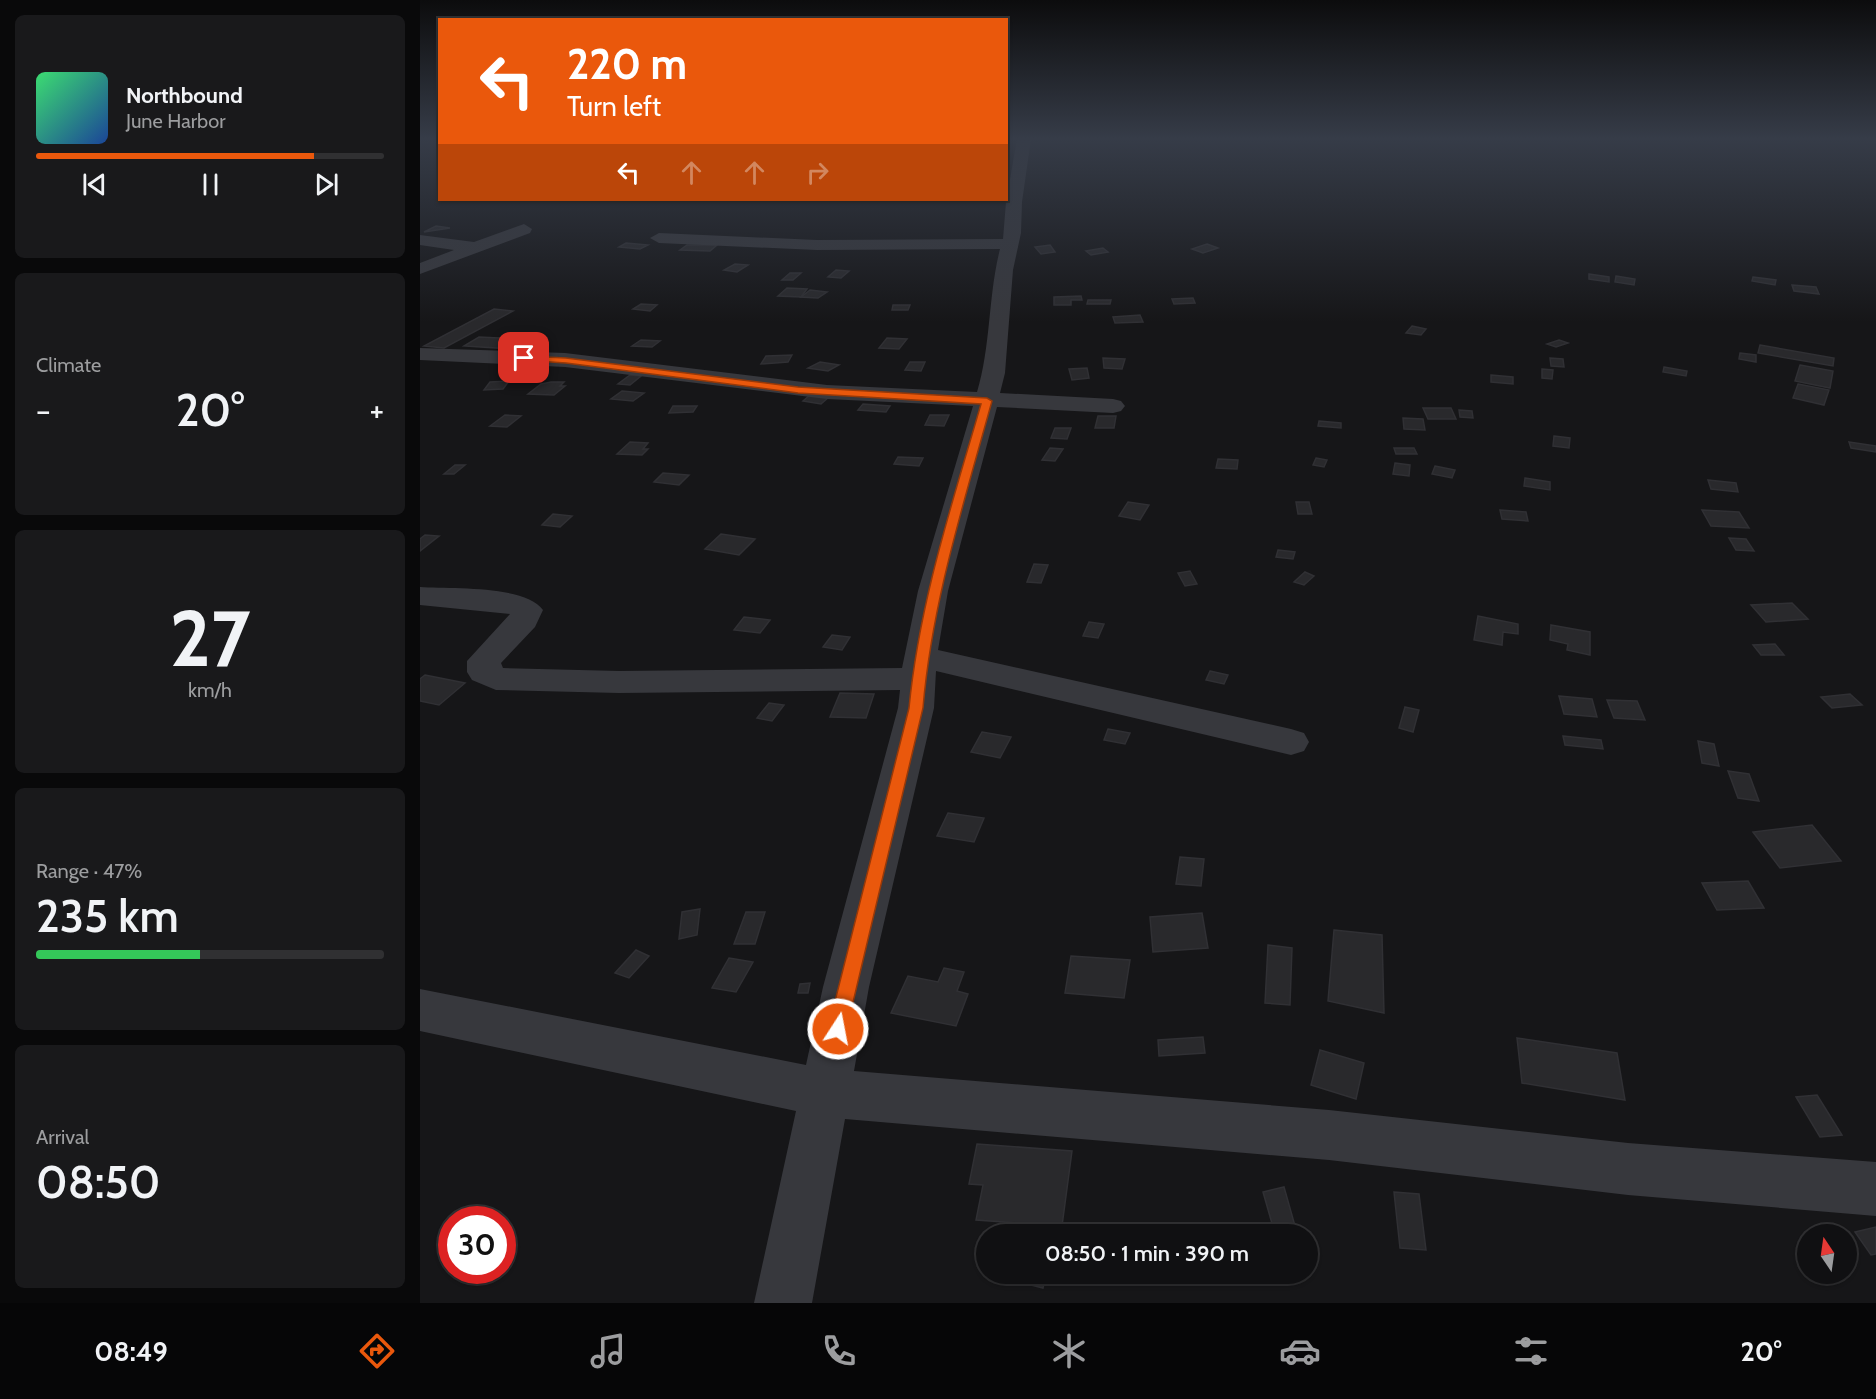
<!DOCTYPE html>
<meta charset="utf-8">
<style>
body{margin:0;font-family:Cabin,sans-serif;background:#19191b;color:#f1f3f6;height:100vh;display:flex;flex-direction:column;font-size:22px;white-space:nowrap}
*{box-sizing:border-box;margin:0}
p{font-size:20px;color:#9c9d9f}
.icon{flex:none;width:33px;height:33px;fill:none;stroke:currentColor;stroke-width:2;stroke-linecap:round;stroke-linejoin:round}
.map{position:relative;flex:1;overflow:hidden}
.sheet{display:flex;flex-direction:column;gap:15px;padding:15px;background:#09090a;width:420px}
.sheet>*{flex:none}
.top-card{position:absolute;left:18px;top:18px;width:570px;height:183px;border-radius:0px;box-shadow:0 2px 4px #0004,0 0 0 2px #303032;background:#ea580c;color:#fff;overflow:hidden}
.needle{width:39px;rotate:347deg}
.buttons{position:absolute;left:1377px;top:1224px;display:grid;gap:12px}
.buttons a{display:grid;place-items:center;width:60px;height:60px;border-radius:50%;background:#101012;box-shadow:0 2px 4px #0004,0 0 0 2px #303032;font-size:30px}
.speed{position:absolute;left:18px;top:1206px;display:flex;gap:12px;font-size:30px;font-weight:700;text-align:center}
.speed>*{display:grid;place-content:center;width:78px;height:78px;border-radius:50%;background:#101012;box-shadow:0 2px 4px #0004,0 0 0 2px #303032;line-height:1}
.speed .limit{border:9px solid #d22;background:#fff;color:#111}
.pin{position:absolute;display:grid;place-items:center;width:51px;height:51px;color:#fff;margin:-26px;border-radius:12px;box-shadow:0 3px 9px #0006}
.me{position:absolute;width:66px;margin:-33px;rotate:11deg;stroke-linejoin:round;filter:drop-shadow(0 0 4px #0008)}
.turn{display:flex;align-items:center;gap:21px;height:126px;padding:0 30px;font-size:27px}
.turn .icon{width:78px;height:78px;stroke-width:2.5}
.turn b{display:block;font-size:42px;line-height:51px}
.lanes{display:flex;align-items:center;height:57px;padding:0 30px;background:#0003;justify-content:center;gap:30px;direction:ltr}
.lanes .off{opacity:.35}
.big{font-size:45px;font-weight:600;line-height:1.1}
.sheet .widget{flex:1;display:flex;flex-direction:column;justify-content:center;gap:9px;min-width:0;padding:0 21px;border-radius:9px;background:#19191b}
.sheet .dial{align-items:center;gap:0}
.dial b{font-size:78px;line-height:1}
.song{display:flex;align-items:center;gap:18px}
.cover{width:72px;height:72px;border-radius:9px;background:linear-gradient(135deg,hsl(140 70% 55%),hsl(220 70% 35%))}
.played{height:6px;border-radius:3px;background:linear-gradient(90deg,#ea580c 80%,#303032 80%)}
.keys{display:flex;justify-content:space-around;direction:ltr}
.heat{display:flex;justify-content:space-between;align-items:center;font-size:33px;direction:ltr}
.charge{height:9px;border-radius:4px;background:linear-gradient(90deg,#34c759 47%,#303032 0)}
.trip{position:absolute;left:556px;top:1224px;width:342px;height:60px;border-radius:30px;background:#101012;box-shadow:0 2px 4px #0004,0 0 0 2px #303032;font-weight:600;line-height:60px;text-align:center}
.menu{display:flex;height:96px;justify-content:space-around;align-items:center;background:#060607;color:#9c9d9f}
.menu .icon{width:42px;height:42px}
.menu .selected{color:#ea580c}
.menu b{font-size:27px;color:#f1f3f6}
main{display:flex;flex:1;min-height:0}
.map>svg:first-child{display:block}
</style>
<main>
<section class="sheet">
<div class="widget">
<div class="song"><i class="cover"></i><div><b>Northbound</b><p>June Harbor</p></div></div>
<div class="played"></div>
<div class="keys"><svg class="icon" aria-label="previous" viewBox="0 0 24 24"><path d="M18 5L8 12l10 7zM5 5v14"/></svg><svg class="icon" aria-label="pause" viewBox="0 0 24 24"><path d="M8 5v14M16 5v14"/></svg><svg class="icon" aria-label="next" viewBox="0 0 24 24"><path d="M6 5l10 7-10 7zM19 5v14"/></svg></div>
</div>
<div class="widget"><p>Climate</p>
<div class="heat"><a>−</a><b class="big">20°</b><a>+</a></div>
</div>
<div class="widget dial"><b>27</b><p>km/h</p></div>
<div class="widget"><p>Range · 47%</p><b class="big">235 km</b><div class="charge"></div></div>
<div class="widget"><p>Arrival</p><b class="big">08:50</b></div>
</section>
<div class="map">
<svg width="1456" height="1303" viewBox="0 0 1456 1303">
<rect width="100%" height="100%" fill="#161618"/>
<g fill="#29292c" stroke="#303034" stroke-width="1.5">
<polygon points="16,226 30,228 4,232"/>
<polygon points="206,243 228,245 220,249 199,247"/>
<polygon points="787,244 798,248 783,253 772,249"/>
<polygon points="267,245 297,245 290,251 260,250"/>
<polygon points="630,245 635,252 621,254 615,247"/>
<polygon points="683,248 688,252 671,255 666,251"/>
<polygon points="315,264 328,265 317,272 304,270"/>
<polygon points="416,270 429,271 421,278 408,277"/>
<polygon points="370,273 381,273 373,280 362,280"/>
<polygon points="1169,274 1189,277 1189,282 1169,279"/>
<polygon points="1196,276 1215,279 1214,285 1195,282"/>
<polygon points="1333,277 1356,280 1355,285 1332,281"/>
<polygon points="1372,285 1396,287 1399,294 1374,291"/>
<polygon points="367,288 387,289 381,297 358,296"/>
<polygon points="390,290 407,292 398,298 381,297"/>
<polygon points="661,296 662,300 651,300 651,305 634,305 634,297"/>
<polygon points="773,298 775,303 754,304 752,299"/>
<polygon points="668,300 691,300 690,304 667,304"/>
<polygon points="221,304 237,305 230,311 213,309"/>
<polygon points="473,305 490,305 488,310 472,310"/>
<polygon points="74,309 93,311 24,348 4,346"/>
<polygon points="720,315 723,322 695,323 693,317"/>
<polygon points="992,326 1006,329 1001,335 986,333"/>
<polygon points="59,337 122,340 108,350 44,346"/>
<polygon points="467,338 487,339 479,349 459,348"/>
<polygon points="221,340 240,341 232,347 212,346"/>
<polygon points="1139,340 1148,343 1136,347 1127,344"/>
<polygon points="1340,345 1414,358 1413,366 1338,353"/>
<polygon points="1320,353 1336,355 1336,362 1319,359"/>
<polygon points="372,355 368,362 341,364 346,356"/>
<polygon points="683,358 705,359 702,369 684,368"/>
<polygon points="1130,358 1143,359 1144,367 1131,366"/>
<polygon points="400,362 419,365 408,371 388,368"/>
<polygon points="490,362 505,362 501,371 485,370"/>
<polygon points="1380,365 1413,371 1410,388 1375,381"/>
<polygon points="1244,367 1267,371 1266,376 1243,372"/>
<polygon points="667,368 669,378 652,380 649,369"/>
<polygon points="1122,369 1133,370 1132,379 1122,378"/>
<polygon points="210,375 221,376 210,385 198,384"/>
<polygon points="1071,375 1093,377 1093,384 1071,382"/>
<polygon points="89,381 83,389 64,390 70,382"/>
<polygon points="131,382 144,382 140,386 145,386 134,395 108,394 121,384"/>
<polygon points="1378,384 1409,390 1404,405 1373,398"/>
<polygon points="202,391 224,393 213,401 191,399"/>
<polygon points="391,394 409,397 401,404 383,401"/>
<polygon points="443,404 470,406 466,412 438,410"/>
<polygon points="253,406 277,406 273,412 249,413"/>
<polygon points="1003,408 1031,408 1036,419 1008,419"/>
<polygon points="1039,410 1052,411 1053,418 1040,417"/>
<polygon points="85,415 101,416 87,427 70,426"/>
<polygon points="510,415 529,415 524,426 505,425"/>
<polygon points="678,416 696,416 694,428 675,428"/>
<polygon points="983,418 1003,419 1005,430 984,429"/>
<polygon points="899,421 921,423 921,428 898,426"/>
<polygon points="635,428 651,428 647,439 631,438"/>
<polygon points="1134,436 1150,438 1149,448 1133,446"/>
<polygon points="210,442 228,443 223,449 228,449 222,455 197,454"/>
<polygon points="1429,442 1456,446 1456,452 1431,448"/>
<polygon points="630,448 643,449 635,461 622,460"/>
<polygon points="974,448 994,448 997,454 976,454"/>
<polygon points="478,457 503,458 499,466 474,464"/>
<polygon points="896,458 907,460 904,467 893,465"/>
<polygon points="798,459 818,460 817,469 796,468"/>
<polygon points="975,463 990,465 989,476 973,474"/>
<polygon points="35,465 45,465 34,474 24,474"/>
<polygon points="1015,466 1035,470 1032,478 1012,474"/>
<polygon points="243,473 269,475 259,485 234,482"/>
<polygon points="1105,478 1130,482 1130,490 1104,486"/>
<polygon points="1288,480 1316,483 1318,492 1291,489"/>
<polygon points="708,502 729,505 720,520 699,516"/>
<polygon points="876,502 889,502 892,514 878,514"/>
<polygon points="1080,510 1106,512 1108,521 1082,519"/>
<polygon points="1282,510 1319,512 1329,528 1291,526"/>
<polygon points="133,514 152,516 140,527 122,525"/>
<polygon points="301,534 335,539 319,555 285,549"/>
<polygon points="5,535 19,536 0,551 0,539"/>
<polygon points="1309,538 1326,539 1334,551 1316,550"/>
<polygon points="858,550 875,552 873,559 856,557"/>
<polygon points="614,564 628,565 621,583 607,582"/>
<polygon points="770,571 777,584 765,586 758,573"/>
<polygon points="885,572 894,576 884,585 874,582"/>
<polygon points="1372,603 1388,619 1346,622 1331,605"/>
<polygon points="1058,616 1098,624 1098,634 1083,632 1082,645 1054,640"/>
<polygon points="324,617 350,620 340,633 314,630"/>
<polygon points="669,622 684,624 678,638 663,636"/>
<polygon points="1131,625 1170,632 1170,655 1147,650 1148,644 1130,640"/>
<polygon points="412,635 430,637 422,650 403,647"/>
<polygon points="1355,644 1364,655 1341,655 1333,645"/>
<polygon points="790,671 808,675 804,684 786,680"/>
<polygon points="5,675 45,683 19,705 0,701 0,679"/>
<polygon points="420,693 454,694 446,718 410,717"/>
<polygon points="1430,694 1442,705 1412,708 1401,697"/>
<polygon points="1139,696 1172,699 1177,717 1144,714"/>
<polygon points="1187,700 1217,701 1225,720 1194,718"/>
<polygon points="349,703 364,705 352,721 337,718"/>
<polygon points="985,707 999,710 993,732 979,728"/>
<polygon points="688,729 710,733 705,744 684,740"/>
<polygon points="562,732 591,737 580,758 551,752"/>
<polygon points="1143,736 1181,740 1183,749 1145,745"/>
<polygon points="1278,741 1294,744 1299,766 1282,763"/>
<polygon points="1308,771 1329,774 1339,801 1318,798"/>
<polygon points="528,813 564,818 554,842 517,836"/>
<polygon points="1392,825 1421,861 1360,868 1333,832"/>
<polygon points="760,857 784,859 781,886 756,884"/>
<polygon points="1328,881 1344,908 1297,910 1282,883"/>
<polygon points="280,909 277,935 259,939 262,912"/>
<polygon points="326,912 345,912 335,944 314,944"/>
<polygon points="782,913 788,948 733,952 730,917"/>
<polygon points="914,930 962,935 964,1013 908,1001"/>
<polygon points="848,945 872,948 870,1005 845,1003"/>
<polygon points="216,950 229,956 209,978 195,973"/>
<polygon points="651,956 710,960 704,998 645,993"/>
<polygon points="309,958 333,962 316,992 292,988"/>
<polygon points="524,968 544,972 537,991 548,994 536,1026 471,1013 488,976 518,982"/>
<polygon points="390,983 388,993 378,993 380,984"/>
<polygon points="783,1037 785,1053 739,1056 738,1040"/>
<polygon points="1097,1038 1197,1053 1205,1100 1102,1083"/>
<polygon points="900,1050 944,1063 936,1099 891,1085"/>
<polygon points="1397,1095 1422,1135 1400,1137 1376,1097"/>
<polygon points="557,1144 652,1151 642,1226 556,1220 563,1185 549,1184"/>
<polygon points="864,1187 877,1233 855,1234 843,1192"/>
<polygon points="974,1192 999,1194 1006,1250 980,1248"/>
<polygon points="712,1223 734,1227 733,1234 710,1234"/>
<polygon points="1456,1227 1456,1254 1451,1255 1435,1232"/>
<polygon points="605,1274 626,1274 623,1288 603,1283"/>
</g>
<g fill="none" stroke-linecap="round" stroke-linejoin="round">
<g fill="#37383d" fill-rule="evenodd">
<path d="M597,139H611L602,202L601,233L593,270L585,373L580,393L693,399L701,401L705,406L701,411L693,413L577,407L528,591L518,650L871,729L884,733L889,742L884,751L871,755L516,671L514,708L449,987L434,1071L909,1110L1208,1143L1456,1162V1216L1208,1195L909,1160L425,1119L392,1303H334L376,1111L0,1031V989L386,1065L403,987L478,708L480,690L199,693L76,690L52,680L47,672V661L90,614L0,605V587C30,589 106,585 123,610L115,627L81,663L83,668L199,671L482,668L498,591L553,406L407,399L145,367L0,360V348L145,353L407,385L557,392C571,346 568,296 580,249L397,250L239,243L230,238L239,233L397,240L583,239L586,202Z"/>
<polygon points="104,224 112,229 110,233 0,274 0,263 34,250 0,245 0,235 54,242"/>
</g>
</g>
<linearGradient id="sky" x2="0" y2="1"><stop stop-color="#0c0c0d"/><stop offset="0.43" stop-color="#363c48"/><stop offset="1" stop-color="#363c48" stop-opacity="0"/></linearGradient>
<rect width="1456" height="322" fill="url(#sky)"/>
<path fill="#ea580c" stroke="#983908" stroke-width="1.5" d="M104,356L146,358L378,387L567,398L572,401C544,503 512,602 503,708L425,1036L418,1038L411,1036L408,1029L489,708C499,603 532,504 561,404L378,393L146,363L101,360V356Z"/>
</svg>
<div class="buttons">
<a><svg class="needle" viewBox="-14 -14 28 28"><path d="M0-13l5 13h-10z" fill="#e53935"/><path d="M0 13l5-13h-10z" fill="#9c9d9f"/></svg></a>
</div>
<div class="speed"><div class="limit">30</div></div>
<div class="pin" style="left:104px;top:358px;background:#d93025"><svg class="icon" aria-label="arrive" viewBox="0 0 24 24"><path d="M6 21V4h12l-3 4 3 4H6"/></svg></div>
<svg class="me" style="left:418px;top:1029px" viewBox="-20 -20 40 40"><circle r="17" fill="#ea580c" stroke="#fff" stroke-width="3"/><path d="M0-11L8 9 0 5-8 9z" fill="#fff"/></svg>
<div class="trip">08:50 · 1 min · 390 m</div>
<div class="top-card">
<div class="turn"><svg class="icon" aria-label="left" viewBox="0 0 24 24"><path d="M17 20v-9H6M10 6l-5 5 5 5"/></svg><div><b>220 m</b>Turn left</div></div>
<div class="lanes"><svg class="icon" aria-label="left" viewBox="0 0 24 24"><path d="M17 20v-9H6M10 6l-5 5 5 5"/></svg><svg class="icon off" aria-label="ahead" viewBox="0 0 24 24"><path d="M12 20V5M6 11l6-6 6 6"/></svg><svg class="icon off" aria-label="ahead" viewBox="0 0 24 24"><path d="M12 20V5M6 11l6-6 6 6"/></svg><svg class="icon off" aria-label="right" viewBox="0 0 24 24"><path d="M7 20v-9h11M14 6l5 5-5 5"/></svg></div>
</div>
</div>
</main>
<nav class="menu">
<b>08:49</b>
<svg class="icon selected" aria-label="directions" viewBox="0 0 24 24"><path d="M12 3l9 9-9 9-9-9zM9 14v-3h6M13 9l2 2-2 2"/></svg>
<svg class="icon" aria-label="music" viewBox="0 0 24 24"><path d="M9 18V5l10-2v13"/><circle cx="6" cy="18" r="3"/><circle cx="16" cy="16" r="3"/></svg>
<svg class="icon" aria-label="phone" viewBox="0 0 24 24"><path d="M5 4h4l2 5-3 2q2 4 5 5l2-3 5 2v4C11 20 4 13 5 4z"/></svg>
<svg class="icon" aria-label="climate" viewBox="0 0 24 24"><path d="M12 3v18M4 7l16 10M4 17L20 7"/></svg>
<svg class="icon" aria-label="car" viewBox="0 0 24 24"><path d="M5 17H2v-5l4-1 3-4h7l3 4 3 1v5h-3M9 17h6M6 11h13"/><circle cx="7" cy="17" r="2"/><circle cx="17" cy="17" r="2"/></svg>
<svg class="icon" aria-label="filters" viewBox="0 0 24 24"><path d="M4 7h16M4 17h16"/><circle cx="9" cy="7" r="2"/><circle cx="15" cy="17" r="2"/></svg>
<b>20°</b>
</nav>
